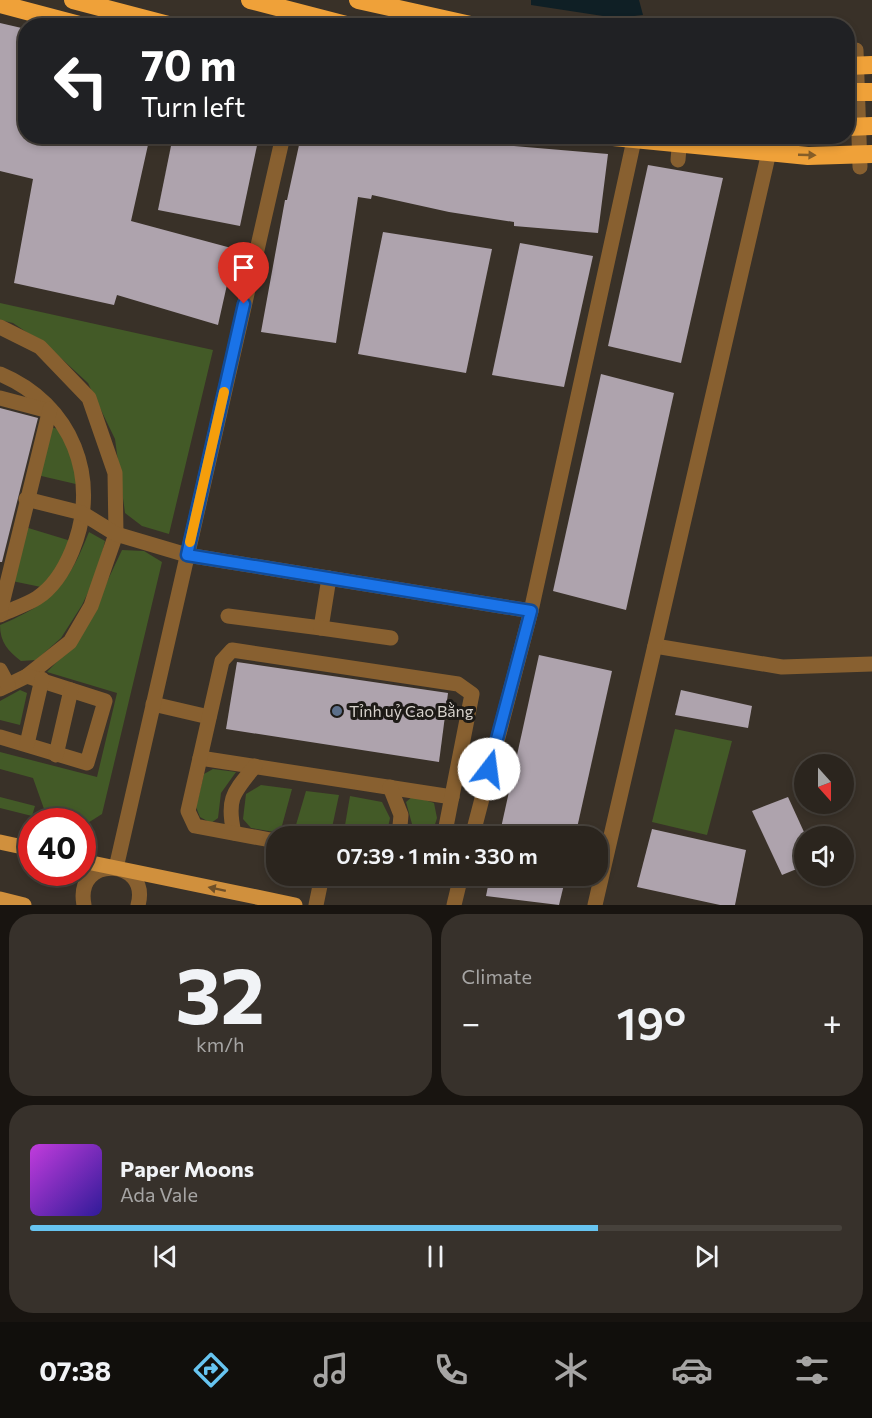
<!DOCTYPE html>
<meta charset="utf-8">
<style>
body{margin:0;font-family:Commissioner,sans-serif;background:#37312b;color:#f1f3f6;height:100vh;display:flex;flex-direction:column;font-size:22px;white-space:nowrap}
*{box-sizing:border-box;margin:0}
p{font-size:20px;color:#a6a5a4}
.icon{flex:none;width:33px;height:33px;fill:none;stroke:currentColor;stroke-width:2;stroke-linecap:round;stroke-linejoin:round}
.map{position:relative;height:905px;overflow:hidden}
.sheet{display:flex;flex-direction:column;gap:9px;padding:9px;background:#181410;flex:1}
.sheet>*{flex:none}
.guide{position:absolute;left:18px;top:18px;width:837px;height:126px;border-radius:24px;box-shadow:0 3px 9px #0003,0 0 0 2px #47423c;background:#202124;color:#fff;overflow:hidden}
.needle{width:39px;rotate:159deg}
.controls{position:absolute;left:794px;top:754px;display:grid;gap:12px}
.controls a{display:grid;place-items:center;width:60px;height:60px;border-radius:50%;background:#2b251e;box-shadow:0 3px 9px #0003,0 0 0 2px #47423c;font-size:30px}
.speed{position:absolute;left:18px;top:808px;display:flex;gap:12px;font-size:30px;font-weight:700;text-align:center}
.speed>*{display:grid;place-content:center;width:78px;height:78px;border-radius:50%;background:#2b251e;box-shadow:0 3px 9px #0003,0 0 0 2px #47423c;line-height:1}
.speed .limit{border:9px solid #d22;background:#fff;color:#111}
.pin{position:absolute;display:grid;place-items:center;width:51px;height:51px;color:#fff;margin:-62px -26px;border-radius:50% 50% 50% 0;rotate:-45deg;box-shadow:0 0 6px #0007}
.pin .icon{rotate:45deg}
.me{position:absolute;width:66px;margin:-33px;rotate:15deg;stroke-linejoin:round;filter:drop-shadow(0 0 4px #0008)}
.turn{display:flex;align-items:center;gap:21px;height:126px;padding:0 24px;font-size:27px}
.turn .icon{width:78px;height:78px;stroke-width:2.5}
.turn b{display:block;font-size:42px;line-height:51px}
.big{font-size:45px;font-weight:600;line-height:1.1}
.sheet .widget{flex:1;display:flex;flex-direction:column;justify-content:center;gap:9px;min-width:0;padding:0 21px;border-radius:24px;background:#37312b}
.sheet .dial{align-items:center;gap:0}
.dial b{font-size:78px;line-height:1}
.song{display:flex;align-items:center;gap:18px}
.cover{width:72px;height:72px;border-radius:9px;background:linear-gradient(135deg,hsl(290 70% 55%),hsl(250 70% 35%))}
.played{height:6px;border-radius:3px;background:linear-gradient(90deg,#67c4f0 70%,#47423c 70%)}
.keys{display:flex;justify-content:space-around;direction:ltr}
.heat{display:flex;justify-content:space-between;align-items:center;font-size:33px;direction:ltr}
.sheet .tiles{flex:1;display:grid;gap:9px;grid-template-columns:1fr 1fr}
.widget:last-child{grid-column:span 2}
.trip{position:absolute;left:266px;top:826px;width:342px;height:60px;border-radius:24px;background:#2b251e;box-shadow:0 3px 9px #0003,0 0 0 2px #47423c;font-weight:600;line-height:60px;text-align:center}
.dock{display:flex;height:96px;justify-content:space-around;align-items:center;background:#110f0c;color:#a6a5a4}
.dock .icon{width:42px;height:42px}
.dock .on{color:#67c4f0}
.dock b{font-size:27px;color:#f1f3f6}
.map>svg:first-child{display:block}
</style>
<div class="map">
<svg width="872" height="905" viewBox="0 0 872 905">
<rect width="100%" height="100%" fill="#393128"/>
<g fill="#435a27">
<polygon points="0,303 213,350 169,534 142,526 125,513 115,439 88,383 50,348 13,323 0,320"/>
<polygon points="51,427 62,430 80,485 37,475"/>
<polygon points="25,527 71,541 59,568 41,587 12,581"/>
<path d="M89,532L105,541L97,574L82,605L61,638L36,660L21,661C8,651 0,642 0,625C53,603 68,585 89,532Z"/>
<polygon points="122,550 144,551 162,562 102,814 83,826 82,822 48,820 33,778 0,769 0,752 97,777 117,693 47,672 81,637"/>
<polygon points="20,690 27,693 20,725 0,720 0,701"/>
<polygon points="675,729 732,741 707,835 652,822"/>
<polygon points="213,769 236,772 221,793 218,818 211,823 200,817 196,807 204,774"/>
<polygon points="261,785 292,789 280,833 251,828 243,819 246,794"/>
<polygon points="306,791 339,795 330,837 293,835"/>
<polygon points="350,796 382,802 390,818 386,837 343,837"/>
<polygon points="413,796 434,803 437,818 431,837 408,837 412,824 406,802"/>
<polygon points="0,797 35,806 32,816 0,808"/>
</g>
<polygon fill="#0f1f25" points="531,0 639,0 643,15 616,18 531,5"/>
<g fill="#aea3ad">
<polygon points="0,23 26,29 26,136 150,136 131,221 235,249 218,325 117,295 114,305 14,283 33,179 0,171"/>
<polygon points="173,136 259,136 240,226 158,210"/>
<polygon points="301,136 448,136 479,143 608,154 598,233 514,226 514,222 449,212 372,195 371,199 358,197 336,343 261,332 285,200 287,200"/>
<polygon points="648,165 723,178 681,363 608,346"/>
<polygon points="383,232 492,249 466,373 358,354"/>
<polygon points="520,243 593,256 564,387 492,375"/>
<polygon points="601,374 674,393 626,610 553,591"/>
<polygon points="0,408 38,418 2,562 0,562"/>
<polygon points="539,655 612,671 575,837 499,837"/>
<polygon points="237,662 448,693 439,762 226,729"/>
<polygon points="681,690 752,706 748,728 675,715"/>
<polygon points="788,797 804,832 804,866 782,875 752,811"/>
<polygon points="652,829 746,850 735,905 720,905 637,887"/>
<polygon points="490,876 566,876 559,905 486,896"/>
</g>
<g fill="none" stroke-linecap="round" stroke-linejoin="round">
<g stroke="#886030" stroke-width="15">
<polyline points="856,50 860,167"/>
<polyline points="678,160 680,136"/>
<polyline points="0,327 40,347 89,398 115,473 116,534 91,606 70,642 27,676 0,689"/>
<path d="M0,374C72,404 102,479 72,551C65,568 54,587 37,598C26,605 12,609 0,615"/>
<polyline points="0,398 49,411"/>
<polyline points="26,499 82,513 116,534 187,555 531,611"/>
<polyline points="0,612 50,409"/>
<polyline points="228,616 321,628 329,578"/>
<polyline points="321,628 391,638"/>
<polyline points="655,646 782,667 872,664"/>
<polyline points="0,670 8,685"/>
<polyline points="153,704 209,717"/>
<polyline points="0,737 87,763 105,701 27,676"/>
<polyline points="27,744 42,679"/>
<polyline points="56,755 71,690"/>
<polyline points="200,758 452,797"/>
<polyline points="390,787 401,815 399,837"/>
<path d="M234,833C226,798 234,792 255,766"/>
<polyline points="472,837 531,611 634,140"/>
<polyline points="276,841 195,826 188,811 222,661 232,650 458,684 472,694 444,837"/>
<polyline points="116,868 283,136"/>
<path d="M84,905C74,854 151,858 138,905"/>
<polyline points="316,905 322,876"/>
<polyline points="454,905 461,876"/>
<polyline points="595,905 769,152"/>
</g>
<g stroke="#d0903d" stroke-width="15">
<polyline points="0,842 32,849"/>
<polyline points="82,861 295,905"/>
<polyline points="0,899 24,905"/>
</g>
<g stroke="#efa139" stroke-width="18">
<polyline points="73,0 172,26"/>
<polyline points="250,0 350,26"/>
<polyline points="358,0 475,26"/>
<polyline points="0,4 83,26"/>
<polyline points="848,66 872,65"/>
<polyline points="848,92 872,92"/>
<polyline points="848,127 872,126"/>
<polyline points="603,136 808,156 872,154"/>
<polyline points="756,136 777,141 791,136"/>
</g>
</g>
<defs><path id="oneway-solid" d="M-6-.8H1V-3.2L6.5 0L1 3.2V.8H-6Z" transform="scale(1.5)"/></defs>
<use fill="#865e28" href="#oneway-solid" transform="translate(807 155) rotate(2)"/>
<use fill="#6e4f28" href="#oneway-solid" transform="translate(217 889) rotate(-168)"/>
<g fill="none" stroke-linecap="round" stroke-linejoin="round">
<g stroke="#114b97" stroke-width="15">
<polyline id="route" points="244,304 187,555 531,611 489,769"/>
</g>
<use href="#route" stroke="#1a73e8" stroke-width="10"/>
<polyline stroke="#f59e0b" stroke-width="10" points="190,542 224,392"/>
</g>
<circle fill="#5c6f8a" stroke="#1d1a16" stroke-width="2" cx="337" cy="711" r="6"/>
<g text-anchor="middle" stroke-width="6" stroke-linejoin="round" paint-order="stroke">
<g font-size="16" fill="#d7d2cc" stroke="#1d1a16" text-anchor="start">
<text x="349" y="717">Tỉnh uỷ Cao Bằng</text>
</g>
</g>
</svg>
<div class="controls">
<a><svg class="needle" viewBox="-14 -14 28 28"><path d="M0-13l5 13h-10z" fill="#e53935"/><path d="M0 13l5-13h-10z" fill="#a6a5a4"/></svg></a>
<a><svg class="icon" aria-label="sound" viewBox="0 0 24 24"><path d="M4 9h4l5-4v14l-5-4H4zM17 9q2 3 0 6"/></svg></a>
</div>
<div class="speed"><div class="limit">40</div></div>
<div class="pin" style="left:244px;top:304px;background:#d93025"><svg class="icon" aria-label="arrive" viewBox="0 0 24 24"><path d="M6 21V4h12l-3 4 3 4H6"/></svg></div>
<svg class="me" style="left:489px;top:769px" viewBox="-20 -20 40 40"><circle r="19" fill="#fff"/><path d="M0-13L10 11 0 6-10 11z" fill="#1a73e8"/></svg>
<div class="trip">07:39 · 1 min · 330 m</div>
<div class="guide">
<div class="turn"><svg class="icon" aria-label="left" viewBox="0 0 24 24"><path d="M17 20v-9H6M10 6l-5 5 5 5"/></svg><div><b>70 m</b>Turn left</div></div>
</div>
</div>
<section class="sheet">
<div class="tiles">
<div class="widget dial"><b>32</b><p>km/h</p></div>
<div class="widget"><p>Climate</p>
<div class="heat"><a>−</a><b class="big">19°</b><a>+</a></div>
</div>
<div class="widget">
<div class="song"><i class="cover"></i><div><b>Paper Moons</b><p>Ada Vale</p></div></div>
<div class="played"></div>
<div class="keys"><svg class="icon" aria-label="previous" viewBox="0 0 24 24"><path d="M18 5L8 12l10 7zM5 5v14"/></svg><svg class="icon" aria-label="pause" viewBox="0 0 24 24"><path d="M8 5v14M16 5v14"/></svg><svg class="icon" aria-label="next" viewBox="0 0 24 24"><path d="M6 5l10 7-10 7zM19 5v14"/></svg></div>
</div>
</div>
</section>
<nav class="dock">
<b>07:38</b>
<svg class="icon on" aria-label="directions" viewBox="0 0 24 24"><path d="M12 3l9 9-9 9-9-9zM9 14v-3h6M13 9l2 2-2 2"/></svg>
<svg class="icon" aria-label="music" viewBox="0 0 24 24"><path d="M9 18V5l10-2v13"/><circle cx="6" cy="18" r="3"/><circle cx="16" cy="16" r="3"/></svg>
<svg class="icon" aria-label="phone" viewBox="0 0 24 24"><path d="M5 4h4l2 5-3 2q2 4 5 5l2-3 5 2v4C11 20 4 13 5 4z"/></svg>
<svg class="icon" aria-label="climate" viewBox="0 0 24 24"><path d="M12 3v18M4 7l16 10M4 17L20 7"/></svg>
<svg class="icon" aria-label="car" viewBox="0 0 24 24"><path d="M5 17H2v-5l4-1 3-4h7l3 4 3 1v5h-3M9 17h6M6 11h13"/><circle cx="7" cy="17" r="2"/><circle cx="17" cy="17" r="2"/></svg>
<svg class="icon" aria-label="filters" viewBox="0 0 24 24"><path d="M4 7h16M4 17h16"/><circle cx="9" cy="7" r="2"/><circle cx="15" cy="17" r="2"/></svg>
</nav>
